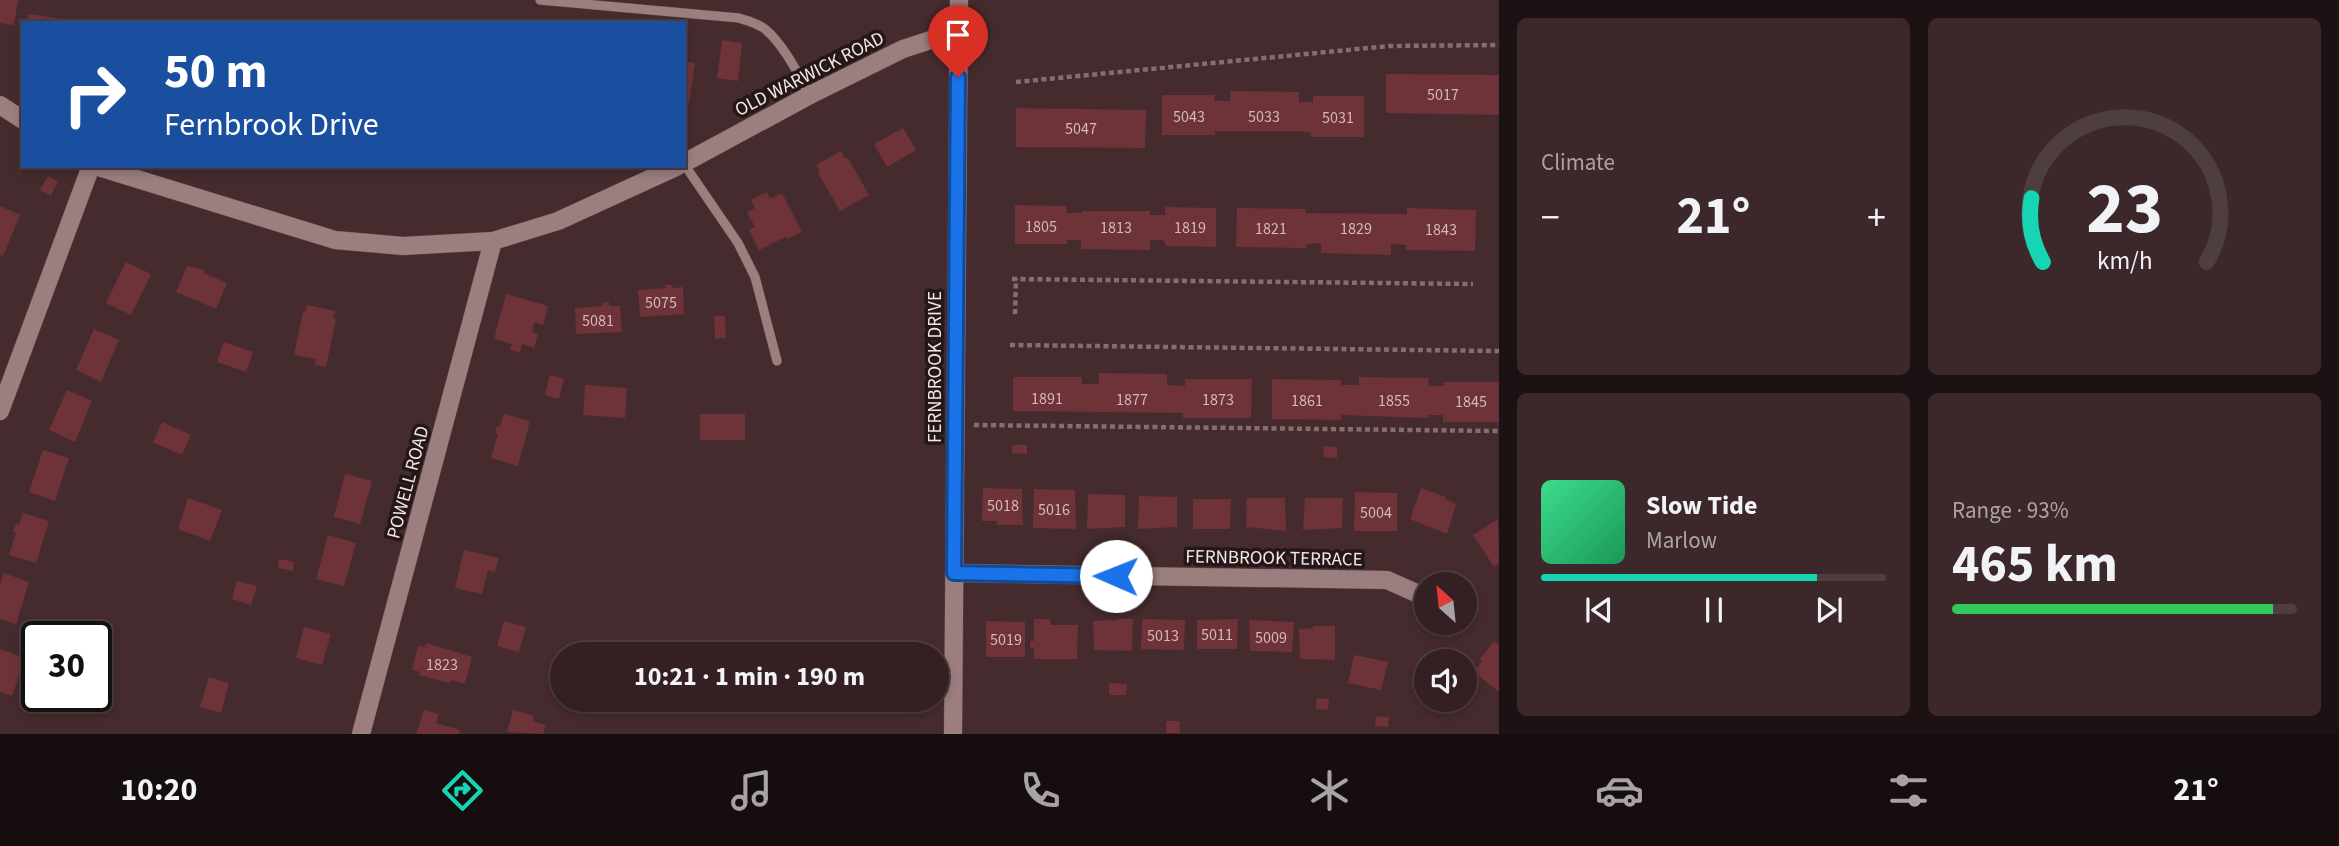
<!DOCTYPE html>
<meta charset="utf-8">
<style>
body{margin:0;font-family:"Source Sans 3",sans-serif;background:#3c282a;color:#f1f3f6;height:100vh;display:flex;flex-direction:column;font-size:26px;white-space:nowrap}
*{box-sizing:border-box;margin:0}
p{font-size:23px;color:#a9a3a5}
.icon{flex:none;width:38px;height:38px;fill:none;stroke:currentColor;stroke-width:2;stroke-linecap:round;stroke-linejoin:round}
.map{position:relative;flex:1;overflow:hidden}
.panel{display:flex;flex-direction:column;gap:18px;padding:18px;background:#1d1213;width:840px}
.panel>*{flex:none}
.banner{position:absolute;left:21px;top:21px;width:665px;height:147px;border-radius:0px;box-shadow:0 4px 10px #0003,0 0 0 2px #4e3e40;background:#1a4fa0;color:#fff;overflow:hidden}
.needle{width:46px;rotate:333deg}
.tools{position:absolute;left:1414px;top:572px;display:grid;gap:14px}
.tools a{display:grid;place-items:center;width:63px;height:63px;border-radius:50%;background:#342022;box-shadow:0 4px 10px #0003,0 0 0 2px #4e3e40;font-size:35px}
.speed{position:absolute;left:21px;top:621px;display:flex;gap:14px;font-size:35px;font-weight:700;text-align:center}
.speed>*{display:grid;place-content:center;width:91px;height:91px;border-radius:50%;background:#342022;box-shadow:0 4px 10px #0003,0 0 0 2px #4e3e40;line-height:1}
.speed .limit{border:4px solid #111;border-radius:10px;background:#fff;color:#111}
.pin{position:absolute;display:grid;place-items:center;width:60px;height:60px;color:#fff;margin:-72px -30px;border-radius:50% 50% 50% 0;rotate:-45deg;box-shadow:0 0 7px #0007}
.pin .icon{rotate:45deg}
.me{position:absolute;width:77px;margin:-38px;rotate:271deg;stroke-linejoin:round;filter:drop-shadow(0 0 5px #0008)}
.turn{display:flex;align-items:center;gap:24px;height:147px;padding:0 28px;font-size:32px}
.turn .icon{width:91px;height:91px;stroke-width:2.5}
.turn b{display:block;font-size:49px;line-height:60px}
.big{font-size:52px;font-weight:700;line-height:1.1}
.panel .tile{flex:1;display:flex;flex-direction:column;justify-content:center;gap:10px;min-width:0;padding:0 24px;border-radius:10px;background:#3c282a}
.panel .dial{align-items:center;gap:0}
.dial svg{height:182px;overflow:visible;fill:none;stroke:#4e3e40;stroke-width:7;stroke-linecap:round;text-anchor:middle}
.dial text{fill:#f1f3f6;stroke:none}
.song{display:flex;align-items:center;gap:21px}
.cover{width:84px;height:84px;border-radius:10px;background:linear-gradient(135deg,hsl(150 70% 55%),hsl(150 70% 35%))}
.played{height:7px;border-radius:4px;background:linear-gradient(90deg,#15d5b3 80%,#4e3e40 80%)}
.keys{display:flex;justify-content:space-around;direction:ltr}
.heat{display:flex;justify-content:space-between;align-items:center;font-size:38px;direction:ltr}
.charge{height:10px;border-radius:5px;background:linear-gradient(90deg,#34c759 93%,#4e3e40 0)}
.panel .tiles{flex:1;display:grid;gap:18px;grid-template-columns:repeat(2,1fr)}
.trip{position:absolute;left:550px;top:642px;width:399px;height:70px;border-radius:35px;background:#342022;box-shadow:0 4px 10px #0003,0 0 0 2px #4e3e40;font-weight:700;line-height:70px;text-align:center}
.tabs{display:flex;height:112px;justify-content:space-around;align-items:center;background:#150d0e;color:#a9a3a5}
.tabs .icon{width:49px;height:49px}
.tabs .on{color:#15d5b3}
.tabs b{font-size:32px;color:#f1f3f6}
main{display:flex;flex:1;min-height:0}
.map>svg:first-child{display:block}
</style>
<main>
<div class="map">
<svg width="1499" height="734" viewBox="0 0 1499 734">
<rect width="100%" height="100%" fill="#452b2d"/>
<g fill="#6d3338">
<polygon points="0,0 18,0 14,25 0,23"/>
<polygon points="28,14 57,18 56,23 27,23"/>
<polygon points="722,40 742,43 738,81 717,78"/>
<polygon points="684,61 695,63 689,103 684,102"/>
<polygon points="1386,74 1499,75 1499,115 1386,113"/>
<polygon points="1230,91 1299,92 1299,102 1313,102 1313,96 1364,96 1364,137 1311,137 1311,133 1299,131 1215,131 1215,135 1162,135 1162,95 1215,95 1214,101 1230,101"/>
<polygon points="1016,108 1146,110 1145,148 1016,147"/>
<polygon points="903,128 916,150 887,167 874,144"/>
<polygon points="841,151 845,159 848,158 869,195 840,211 818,173 820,172 816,165"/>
<polygon points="48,176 58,181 51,196 40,190"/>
<polygon points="767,192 770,199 782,193 802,232 787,239 785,237 759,250 749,230 755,227 747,212 755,208 751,200"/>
<polygon points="1015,205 1066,206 1067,213 1082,213 1082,211 1150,211 1150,215 1165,215 1165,207 1216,208 1216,247 1166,246 1164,240 1150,240 1150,250 1081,249 1081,240 1067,240 1067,244 1015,244"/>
<polygon points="0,206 20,215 3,256 0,255"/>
<polygon points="1237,208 1305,209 1306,213 1407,214 1407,208 1476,210 1475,251 1406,250 1406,245 1391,244 1391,255 1321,253 1321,243 1306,244 1306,248 1236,247"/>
<polygon points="126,262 151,274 131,315 106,303"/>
<polygon points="187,266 205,270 204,273 227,283 216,309 176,292"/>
<polygon points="665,285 672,285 672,288 683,287 684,314 640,317 638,290 666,288"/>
<polygon points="506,294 548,306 543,325 534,322 532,332 538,334 534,348 522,344 520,353 510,350 512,344 494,339"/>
<polygon points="609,302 609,306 620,306 622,332 576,334 575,308 602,306 602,303"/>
<polygon points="307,305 335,311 333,318 336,319 326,367 314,365 316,359 294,355 303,312 305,312"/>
<polygon points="714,316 725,316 726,338 715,339"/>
<polygon points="94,329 119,340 101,382 76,370"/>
<polygon points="224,342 253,352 246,372 217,362"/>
<polygon points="1099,373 1167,374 1167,385 1185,386 1185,379 1252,379 1251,418 1183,418 1183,413 1013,411 1013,377 1082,377 1082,384 1099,384"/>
<polygon points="550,375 564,379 559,399 545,395"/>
<polygon points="1359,377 1428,378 1429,386 1444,386 1444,382 1499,382 1499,422 1443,422 1443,415 1429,415 1427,418 1341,415 1342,420 1272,419 1272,379 1341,380 1341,385 1359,385"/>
<polygon points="585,385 627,388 625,418 583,415"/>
<polygon points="67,390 92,401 75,442 49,430"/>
<polygon points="504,414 530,421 518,466 491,458 498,434 495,433 497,426 500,426"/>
<rect x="700" y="414" width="45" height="26"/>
<polygon points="162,422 191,435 182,455 153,442"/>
<polygon points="1012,445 1027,445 1027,454 1012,453"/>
<polygon points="1324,446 1337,447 1337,458 1323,457"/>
<polygon points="43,450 69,458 55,501 29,492"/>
<polygon points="345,474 372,481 360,524 334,517"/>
<polygon points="983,488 1022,489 1023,525 997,525 997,521 982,521"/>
<polygon points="1421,488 1446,497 1445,499 1456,504 1447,534 1410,519"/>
<polygon points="1034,489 1075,490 1076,529 1033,528"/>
<polygon points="1355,492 1397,493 1397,531 1354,531"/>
<polygon points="1088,494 1125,495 1125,527 1087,529"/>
<polygon points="1139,496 1177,497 1177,527 1138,529"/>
<polygon points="188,498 222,510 210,541 178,529"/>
<polygon points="1247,498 1285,498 1286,531 1246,527"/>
<polygon points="1305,498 1343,498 1342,528 1303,530"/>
<polygon points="1193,499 1231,499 1230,529 1193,529"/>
<polygon points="23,513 49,521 36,563 9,555 16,533 13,532 16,523 19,525"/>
<polygon points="1498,519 1499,563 1494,567 1473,535"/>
<polygon points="328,535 356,543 344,586 316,579"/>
<polygon points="464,550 499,558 495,572 488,570 482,594 455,588"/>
<polygon points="279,559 294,562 293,571 278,568"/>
<polygon points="4,573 29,582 16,624 0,619 0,584"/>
<polygon points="237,581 257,586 251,605 232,599"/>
<polygon points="1034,619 1050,619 1051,625 1078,625 1077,659 1034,659 1034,648 1030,648 1030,641 1034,641"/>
<polygon points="1118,619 1133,619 1132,651 1094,650 1093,621 1118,620"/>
<polygon points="1142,619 1185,620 1184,650 1141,649"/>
<polygon points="1238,619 1237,649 1197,649 1197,620"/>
<polygon points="1249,620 1294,622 1292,652 1250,651"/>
<polygon points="504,621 526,627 519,652 497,646"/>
<polygon points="986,621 1025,622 1025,657 986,657"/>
<polygon points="1313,626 1335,626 1335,660 1300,659 1299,629 1313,628"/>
<polygon points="304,627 331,634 322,665 296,658"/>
<polygon points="1494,641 1499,645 1499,692 1474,672 1482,661 1480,659"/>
<polygon points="426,643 472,657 465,684 451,680 450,683 419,675 420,672 412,670 418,646 425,647"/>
<polygon points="0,649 25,658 12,696 0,692"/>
<polygon points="1354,655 1388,662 1381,690 1348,683"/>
<polygon points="209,677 229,683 221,713 200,707"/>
<polygon points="1109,683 1127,684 1126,695 1109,695"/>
<polygon points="1317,698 1329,699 1328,710 1316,709"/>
<polygon points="424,710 439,714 436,723 460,730 459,734 416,734"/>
<polygon points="513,710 534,716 533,721 546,725 543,734 507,732"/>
<polygon points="1376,716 1389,717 1388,727 1375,726"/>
<polygon points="1166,721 1179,721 1180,733 1166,733"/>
</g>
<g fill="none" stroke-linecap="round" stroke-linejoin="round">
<g stroke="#5f4a4b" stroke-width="10">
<g id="service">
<path d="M540,0L739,18C748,21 757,23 765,29C784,45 798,74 810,95"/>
<polyline points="684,164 738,243 755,277 777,361"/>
</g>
</g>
<g stroke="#5f4a4b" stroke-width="19">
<g id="minor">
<polyline points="0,105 23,120"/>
<polyline points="684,163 810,95 903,49 958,31"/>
<polyline points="95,166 335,240 403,246 493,241 558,221 678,166"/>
<polyline points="0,411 91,166"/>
<polyline points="954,573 1387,580 1423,596"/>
<polyline points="361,734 493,241"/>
<polyline points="953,734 959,0"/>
</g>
</g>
<g stroke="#856e6f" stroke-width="4.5" stroke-dasharray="5 3.5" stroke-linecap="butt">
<polyline points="1016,82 1389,46 1499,45"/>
<polyline points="1012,279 1473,284"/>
<polyline points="1015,314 1016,279"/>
<polyline points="1010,345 1499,351"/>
<polyline points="974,425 1499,431"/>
</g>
<use href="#service" stroke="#9c7e7f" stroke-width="9"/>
<use href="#minor" stroke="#9c7e7f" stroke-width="18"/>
</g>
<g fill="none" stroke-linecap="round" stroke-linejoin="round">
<g stroke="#114b97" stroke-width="18">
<polyline id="route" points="958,77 954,573 1116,576"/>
</g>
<use href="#route" stroke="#1a73e8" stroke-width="12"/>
</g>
<g text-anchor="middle" stroke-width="7" stroke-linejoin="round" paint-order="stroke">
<g font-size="16" fill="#d4b8ba">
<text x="1443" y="100">5017</text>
<text x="1189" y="122">5043</text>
<text x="1264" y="122">5033</text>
<text x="1338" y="123">5031</text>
<text x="1081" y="134">5047</text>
<text x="1041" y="232">1805</text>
<text x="1116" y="233">1813</text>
<text x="1190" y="233">1819</text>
<text x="1271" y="234">1821</text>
<text x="1356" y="234">1829</text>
<text x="1441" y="235">1843</text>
<text x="661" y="308">5075</text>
<text x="598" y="326">5081</text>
<text x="1047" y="404">1891</text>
<text x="1132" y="405">1877</text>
<text x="1218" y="405">1873</text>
<text x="1307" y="406">1861</text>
<text x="1394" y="406">1855</text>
<text x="1471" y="407">1845</text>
<text x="1003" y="511">5018</text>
<text x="1054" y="515">5016</text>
<text x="1376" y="518">5004</text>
<text x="1217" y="640">5011</text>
<text x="1163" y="641">5013</text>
<text x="1271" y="643">5009</text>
<text x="1006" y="645">5019</text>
<text x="442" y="670">1823</text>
</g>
<g font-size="19" fill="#f7e5e6" stroke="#231718">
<text transform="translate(809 73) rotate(-27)" y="7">OLD WARWICK ROAD</text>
<text transform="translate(934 367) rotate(-90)" y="7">FERNBROOK DRIVE</text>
<text transform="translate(407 482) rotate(-75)" y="7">POWELL ROAD</text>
<text transform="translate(1274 557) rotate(1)" y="7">FERNBROOK TERRACE</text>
</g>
</g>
</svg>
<div class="tools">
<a><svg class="needle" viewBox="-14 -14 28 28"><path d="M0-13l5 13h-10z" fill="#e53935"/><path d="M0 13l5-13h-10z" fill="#a9a3a5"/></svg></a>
<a><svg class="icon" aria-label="sound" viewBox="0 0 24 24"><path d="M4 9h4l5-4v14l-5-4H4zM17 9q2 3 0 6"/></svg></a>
</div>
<div class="speed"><div class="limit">30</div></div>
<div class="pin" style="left:958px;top:77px;background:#d93025"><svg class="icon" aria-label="arrive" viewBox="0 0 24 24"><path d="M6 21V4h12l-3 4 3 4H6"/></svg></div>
<svg class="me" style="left:1116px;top:576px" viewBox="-20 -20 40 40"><circle r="19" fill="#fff"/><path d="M0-13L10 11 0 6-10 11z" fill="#1a73e8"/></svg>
<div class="trip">10:21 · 1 min · 190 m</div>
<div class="banner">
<div class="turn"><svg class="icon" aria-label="right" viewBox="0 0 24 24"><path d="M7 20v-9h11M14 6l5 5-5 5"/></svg><div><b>50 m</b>Fernbrook Drive</div></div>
</div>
</div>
<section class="panel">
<div class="tiles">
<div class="tile"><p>Climate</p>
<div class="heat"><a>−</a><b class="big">21°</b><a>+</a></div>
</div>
<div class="tile dial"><svg viewBox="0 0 100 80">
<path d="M14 69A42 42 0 1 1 86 69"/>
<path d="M14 69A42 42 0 0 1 9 41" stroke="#15d5b3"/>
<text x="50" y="56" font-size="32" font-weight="700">23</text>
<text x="50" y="72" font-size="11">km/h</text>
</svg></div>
<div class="tile">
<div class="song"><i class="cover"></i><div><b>Slow Tide</b><p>Marlow</p></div></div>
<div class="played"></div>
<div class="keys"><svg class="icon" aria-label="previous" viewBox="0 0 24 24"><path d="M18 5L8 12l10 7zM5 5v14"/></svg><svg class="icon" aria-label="pause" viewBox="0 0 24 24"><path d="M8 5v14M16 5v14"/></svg><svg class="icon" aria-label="next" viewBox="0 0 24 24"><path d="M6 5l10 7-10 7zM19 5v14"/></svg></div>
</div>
<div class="tile"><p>Range · 93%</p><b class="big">465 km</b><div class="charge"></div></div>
</div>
</section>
</main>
<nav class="tabs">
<b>10:20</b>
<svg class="icon on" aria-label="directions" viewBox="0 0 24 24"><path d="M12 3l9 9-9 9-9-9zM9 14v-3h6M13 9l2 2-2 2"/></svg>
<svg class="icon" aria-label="music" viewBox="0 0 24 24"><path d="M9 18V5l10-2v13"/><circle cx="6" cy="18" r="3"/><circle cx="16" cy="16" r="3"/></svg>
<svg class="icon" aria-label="phone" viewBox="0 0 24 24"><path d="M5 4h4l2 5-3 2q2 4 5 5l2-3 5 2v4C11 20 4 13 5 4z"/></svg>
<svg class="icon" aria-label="climate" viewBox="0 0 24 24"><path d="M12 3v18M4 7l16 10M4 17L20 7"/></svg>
<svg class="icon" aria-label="car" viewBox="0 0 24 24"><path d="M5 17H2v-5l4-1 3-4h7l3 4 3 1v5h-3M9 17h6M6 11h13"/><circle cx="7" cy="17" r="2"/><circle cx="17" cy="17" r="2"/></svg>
<svg class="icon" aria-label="filters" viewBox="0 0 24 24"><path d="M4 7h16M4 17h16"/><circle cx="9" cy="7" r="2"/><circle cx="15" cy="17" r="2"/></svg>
<b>21°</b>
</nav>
